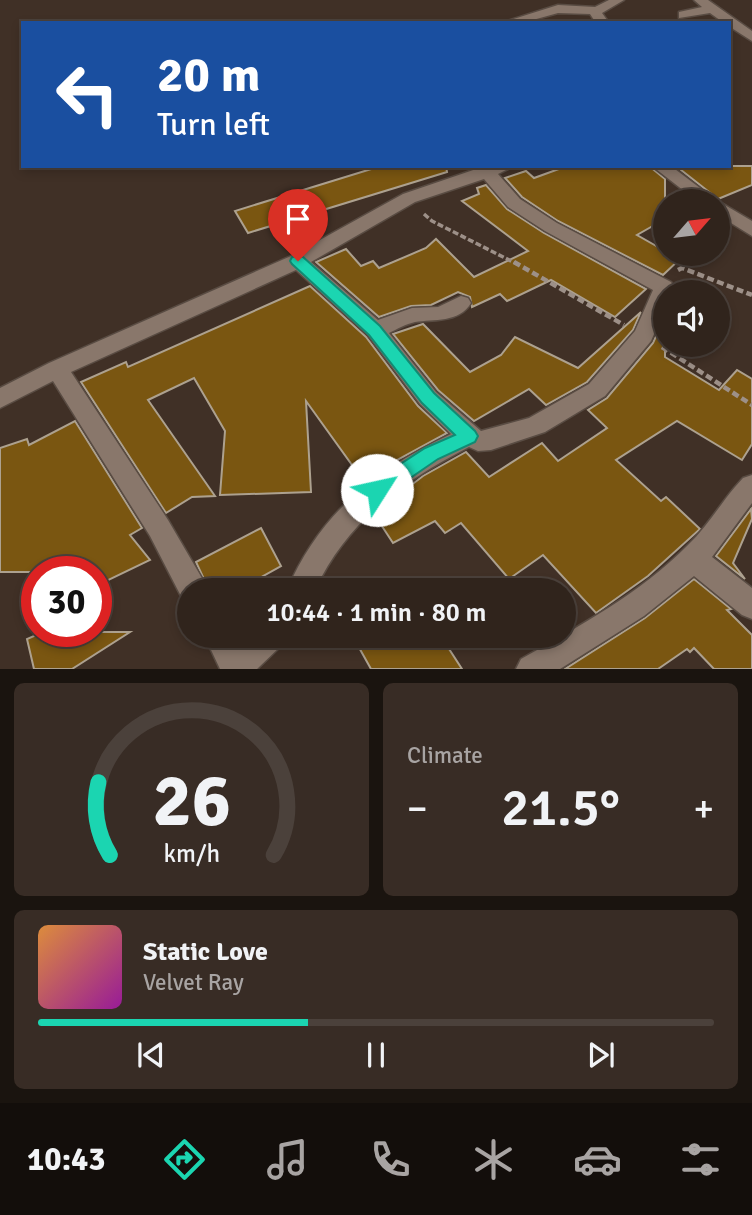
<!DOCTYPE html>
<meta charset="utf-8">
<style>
body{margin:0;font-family:Signika,sans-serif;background:#382c25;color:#f1f3f6;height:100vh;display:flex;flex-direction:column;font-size:26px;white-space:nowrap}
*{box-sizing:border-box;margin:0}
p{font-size:23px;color:#a8a4a3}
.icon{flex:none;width:38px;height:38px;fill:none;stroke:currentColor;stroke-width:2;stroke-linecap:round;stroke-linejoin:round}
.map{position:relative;height:669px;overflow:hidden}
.sheet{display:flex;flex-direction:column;gap:14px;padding:14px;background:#1a140f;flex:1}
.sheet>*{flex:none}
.top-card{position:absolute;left:21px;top:21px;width:710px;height:147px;border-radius:0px;box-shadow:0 4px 10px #0003,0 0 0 2px #4b413b;background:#1a4fa0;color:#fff;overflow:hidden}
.needle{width:46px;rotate:62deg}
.buttons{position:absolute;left:653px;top:189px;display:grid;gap:14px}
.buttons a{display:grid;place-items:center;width:77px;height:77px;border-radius:50%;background:#30241c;box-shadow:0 4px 10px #0003,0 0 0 2px #4b413b;font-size:35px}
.speed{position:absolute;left:21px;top:556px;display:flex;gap:14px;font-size:35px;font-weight:700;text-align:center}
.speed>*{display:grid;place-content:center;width:91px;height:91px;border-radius:50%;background:#30241c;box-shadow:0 4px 10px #0003,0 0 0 2px #4b413b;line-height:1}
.speed .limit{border:10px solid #d22;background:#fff;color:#111}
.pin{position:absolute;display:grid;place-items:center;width:60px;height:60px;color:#fff;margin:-72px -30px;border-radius:50% 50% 50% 0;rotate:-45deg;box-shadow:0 0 7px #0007}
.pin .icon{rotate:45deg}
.me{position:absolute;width:77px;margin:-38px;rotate:55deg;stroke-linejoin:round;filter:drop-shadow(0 0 5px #0008)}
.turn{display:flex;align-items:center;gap:24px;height:147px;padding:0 21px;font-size:32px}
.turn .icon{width:91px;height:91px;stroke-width:2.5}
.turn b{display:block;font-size:49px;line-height:60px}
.big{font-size:52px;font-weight:600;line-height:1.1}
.sheet .tile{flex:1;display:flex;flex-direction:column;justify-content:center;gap:10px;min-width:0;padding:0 24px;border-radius:10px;background:#382c25}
.sheet .dial{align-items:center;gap:0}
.dial svg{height:182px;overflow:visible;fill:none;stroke:#4b413b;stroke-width:7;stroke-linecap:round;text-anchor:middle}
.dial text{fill:#f1f3f6;stroke:none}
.song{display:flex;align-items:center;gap:21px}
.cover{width:84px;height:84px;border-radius:10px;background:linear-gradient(135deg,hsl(30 70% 55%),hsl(300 70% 35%))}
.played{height:7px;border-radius:4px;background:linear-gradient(90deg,#1bd5b1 40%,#4b413b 40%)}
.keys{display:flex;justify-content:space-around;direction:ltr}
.heat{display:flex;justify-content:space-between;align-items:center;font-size:38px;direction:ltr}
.sheet .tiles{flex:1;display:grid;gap:14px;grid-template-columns:1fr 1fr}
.tile:last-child{grid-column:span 2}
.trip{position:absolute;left:177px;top:578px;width:399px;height:70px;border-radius:35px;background:#30241c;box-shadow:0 4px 10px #0003,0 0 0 2px #4b413b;font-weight:600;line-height:70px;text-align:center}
.menu{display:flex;height:112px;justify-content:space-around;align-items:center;background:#130e0b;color:#a8a4a3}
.menu .icon{width:49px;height:49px}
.menu .on{color:#1bd5b1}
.menu b{font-size:32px;color:#f1f3f6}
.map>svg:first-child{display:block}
</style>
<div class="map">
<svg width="752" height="669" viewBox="0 0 752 669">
<rect width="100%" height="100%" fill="#403026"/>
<g fill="#7a5611" stroke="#ada18f" stroke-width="2">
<polygon points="381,166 446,166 447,172 248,233 235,211"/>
<polygon points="567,166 649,166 665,179 665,219 637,235 665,251 665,254 680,259 663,275 558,221 522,197 505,178 526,171 534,178"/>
<polygon points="676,166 752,166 752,185 718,199"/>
<polygon points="486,185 507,209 544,233 646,289 615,317 551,280 507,301 500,294 472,307 470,297 458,292 431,305 411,306 379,317 316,262 346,249 361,266 373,261 379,268 426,248 436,239 474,277 528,251 462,201 479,194 477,188"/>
<polygon points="310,286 366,337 418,406 447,433 397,460 365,483 306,401 311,492 220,495 225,431 194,378 148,400 215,496 192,497 166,513 81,382 126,362 128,367"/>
<polygon points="641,312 633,330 587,382 546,405 529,389 474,421 438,390 393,334 423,324 470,372 501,355 515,337 578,368"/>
<polygon points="663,321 665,322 665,357 719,390 737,370 752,379 752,444 742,460 677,421 616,460 661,501 666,497 700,529 648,576 596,613 543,555 509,579 461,523 445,533 435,521 393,543 374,514 423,476 466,452 489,477 542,443 558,461 607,428 588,410 607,398 653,343"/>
<polygon points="75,421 142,528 130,535 150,560 96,586 96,572 0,572 0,448 27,439 29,445"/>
<polygon points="751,509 752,519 733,563 745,579 716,556"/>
<polygon points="261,528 281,566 238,590 209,590 196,562"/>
<polygon points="694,579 731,609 727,610 752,635 752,669 714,669 694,648 690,652 687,649 658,669 565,669 645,618"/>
<polygon points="43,632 130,632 72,669 34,669 27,639"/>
<polygon points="352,635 440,635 462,669 371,669"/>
</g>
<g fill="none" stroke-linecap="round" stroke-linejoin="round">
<g stroke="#594c43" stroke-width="3">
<g id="street">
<polygon points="609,0 624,0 602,13 607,20 606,23 596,23 590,14 558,13 522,23 501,23 558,5 595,7"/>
<polygon points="694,0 708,0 752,31 752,41 730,27 730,23 724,23 710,13 679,18 679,12 702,7"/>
<path d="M485,166H514L498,174L520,199L557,223L671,282L674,287L672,292H665V309L651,341L605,396L545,432L491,450L478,451L469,447C403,481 347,521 315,590H287C321,511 376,470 451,434L420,404L368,335L296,270L71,372L168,520L203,580L207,590H189V602L183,600L150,536L53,381L0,408V388L49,363L291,256L403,194ZM484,179L508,207L545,231L653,290L635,331L589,384L529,418L481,431L436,392L389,333C397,329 406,324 415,322C434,319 459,323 471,303L468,298L461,296L438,307L412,308L378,320L311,262L415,202Z"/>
<polygon points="652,166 671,166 717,201 697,201"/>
<polygon points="718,201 752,221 752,236 718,215"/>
<path d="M752,475V503L712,557L752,588V619L742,615L694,576L644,616L560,669H516L521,659C578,627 641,593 688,545C706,528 719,506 735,487L743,478Z"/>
<polygon points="204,635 234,635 240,645 250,635 286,635 282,645 257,669 220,669"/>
</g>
</g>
<polyline stroke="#9d9088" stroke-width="3.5" stroke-dasharray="6 2.5" stroke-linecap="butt" points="424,214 432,221 517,264"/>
<g stroke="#9d9088" stroke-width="4.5" stroke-dasharray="7 3.5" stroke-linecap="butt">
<polyline points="514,262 624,325"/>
<polyline points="678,270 682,268 752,295"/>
<polyline points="662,347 752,405"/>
</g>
<use href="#street" fill="#89776b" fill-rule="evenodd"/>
</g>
<polygon fill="#1bd5b1" stroke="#128a73" stroke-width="2" points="298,256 303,257 380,326 434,393 475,431 478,436 475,442 438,459 384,496 377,498 370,496 368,490 370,484 425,448 455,435 422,403 369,335 292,264 290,261 292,257"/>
</svg>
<div class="buttons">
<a><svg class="needle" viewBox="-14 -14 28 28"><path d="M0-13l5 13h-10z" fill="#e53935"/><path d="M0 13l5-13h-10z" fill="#a8a4a3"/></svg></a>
<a><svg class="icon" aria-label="sound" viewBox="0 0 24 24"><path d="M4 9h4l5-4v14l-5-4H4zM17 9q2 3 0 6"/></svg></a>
</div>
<div class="speed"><div class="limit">30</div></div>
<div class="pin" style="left:298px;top:261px;background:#d93025"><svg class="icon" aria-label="arrive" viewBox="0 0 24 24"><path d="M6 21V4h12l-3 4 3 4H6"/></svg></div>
<svg class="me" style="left:377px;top:490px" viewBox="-20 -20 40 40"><circle r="19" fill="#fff"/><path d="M0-13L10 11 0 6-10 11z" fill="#1bd5b1"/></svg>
<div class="trip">10:44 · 1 min · 80 m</div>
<div class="top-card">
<div class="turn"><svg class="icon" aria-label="left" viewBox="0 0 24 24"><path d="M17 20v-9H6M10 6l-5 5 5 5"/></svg><div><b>20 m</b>Turn left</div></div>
</div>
</div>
<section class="sheet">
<div class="tiles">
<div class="tile dial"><svg viewBox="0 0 100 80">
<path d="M14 69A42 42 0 1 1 86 69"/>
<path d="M14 69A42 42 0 0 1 9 37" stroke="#1bd5b1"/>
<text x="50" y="56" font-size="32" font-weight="700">26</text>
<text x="50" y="72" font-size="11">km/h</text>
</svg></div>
<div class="tile"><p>Climate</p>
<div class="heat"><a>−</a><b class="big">21.5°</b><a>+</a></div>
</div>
<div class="tile">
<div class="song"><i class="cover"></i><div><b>Static Love</b><p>Velvet Ray</p></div></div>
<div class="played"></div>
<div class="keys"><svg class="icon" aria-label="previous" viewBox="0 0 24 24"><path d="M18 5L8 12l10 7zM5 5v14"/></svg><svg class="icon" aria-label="pause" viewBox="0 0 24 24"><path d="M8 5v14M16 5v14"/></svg><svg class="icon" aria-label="next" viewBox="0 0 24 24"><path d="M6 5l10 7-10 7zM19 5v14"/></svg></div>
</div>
</div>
</section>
<nav class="menu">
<b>10:43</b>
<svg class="icon on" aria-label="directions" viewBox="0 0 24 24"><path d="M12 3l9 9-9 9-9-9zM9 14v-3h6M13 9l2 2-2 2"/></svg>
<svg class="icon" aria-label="music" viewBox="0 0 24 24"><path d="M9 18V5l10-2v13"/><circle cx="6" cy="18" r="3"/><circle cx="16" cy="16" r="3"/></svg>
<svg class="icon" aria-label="phone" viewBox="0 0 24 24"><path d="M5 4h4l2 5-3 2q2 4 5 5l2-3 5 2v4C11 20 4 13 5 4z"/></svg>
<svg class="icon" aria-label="climate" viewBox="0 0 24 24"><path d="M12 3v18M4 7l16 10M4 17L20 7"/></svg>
<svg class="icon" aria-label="car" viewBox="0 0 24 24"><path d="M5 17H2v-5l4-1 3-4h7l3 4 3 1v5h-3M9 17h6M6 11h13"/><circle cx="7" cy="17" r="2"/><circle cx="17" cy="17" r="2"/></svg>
<svg class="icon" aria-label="filters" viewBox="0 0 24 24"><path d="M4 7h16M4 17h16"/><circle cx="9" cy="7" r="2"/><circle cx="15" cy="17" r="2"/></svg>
</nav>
